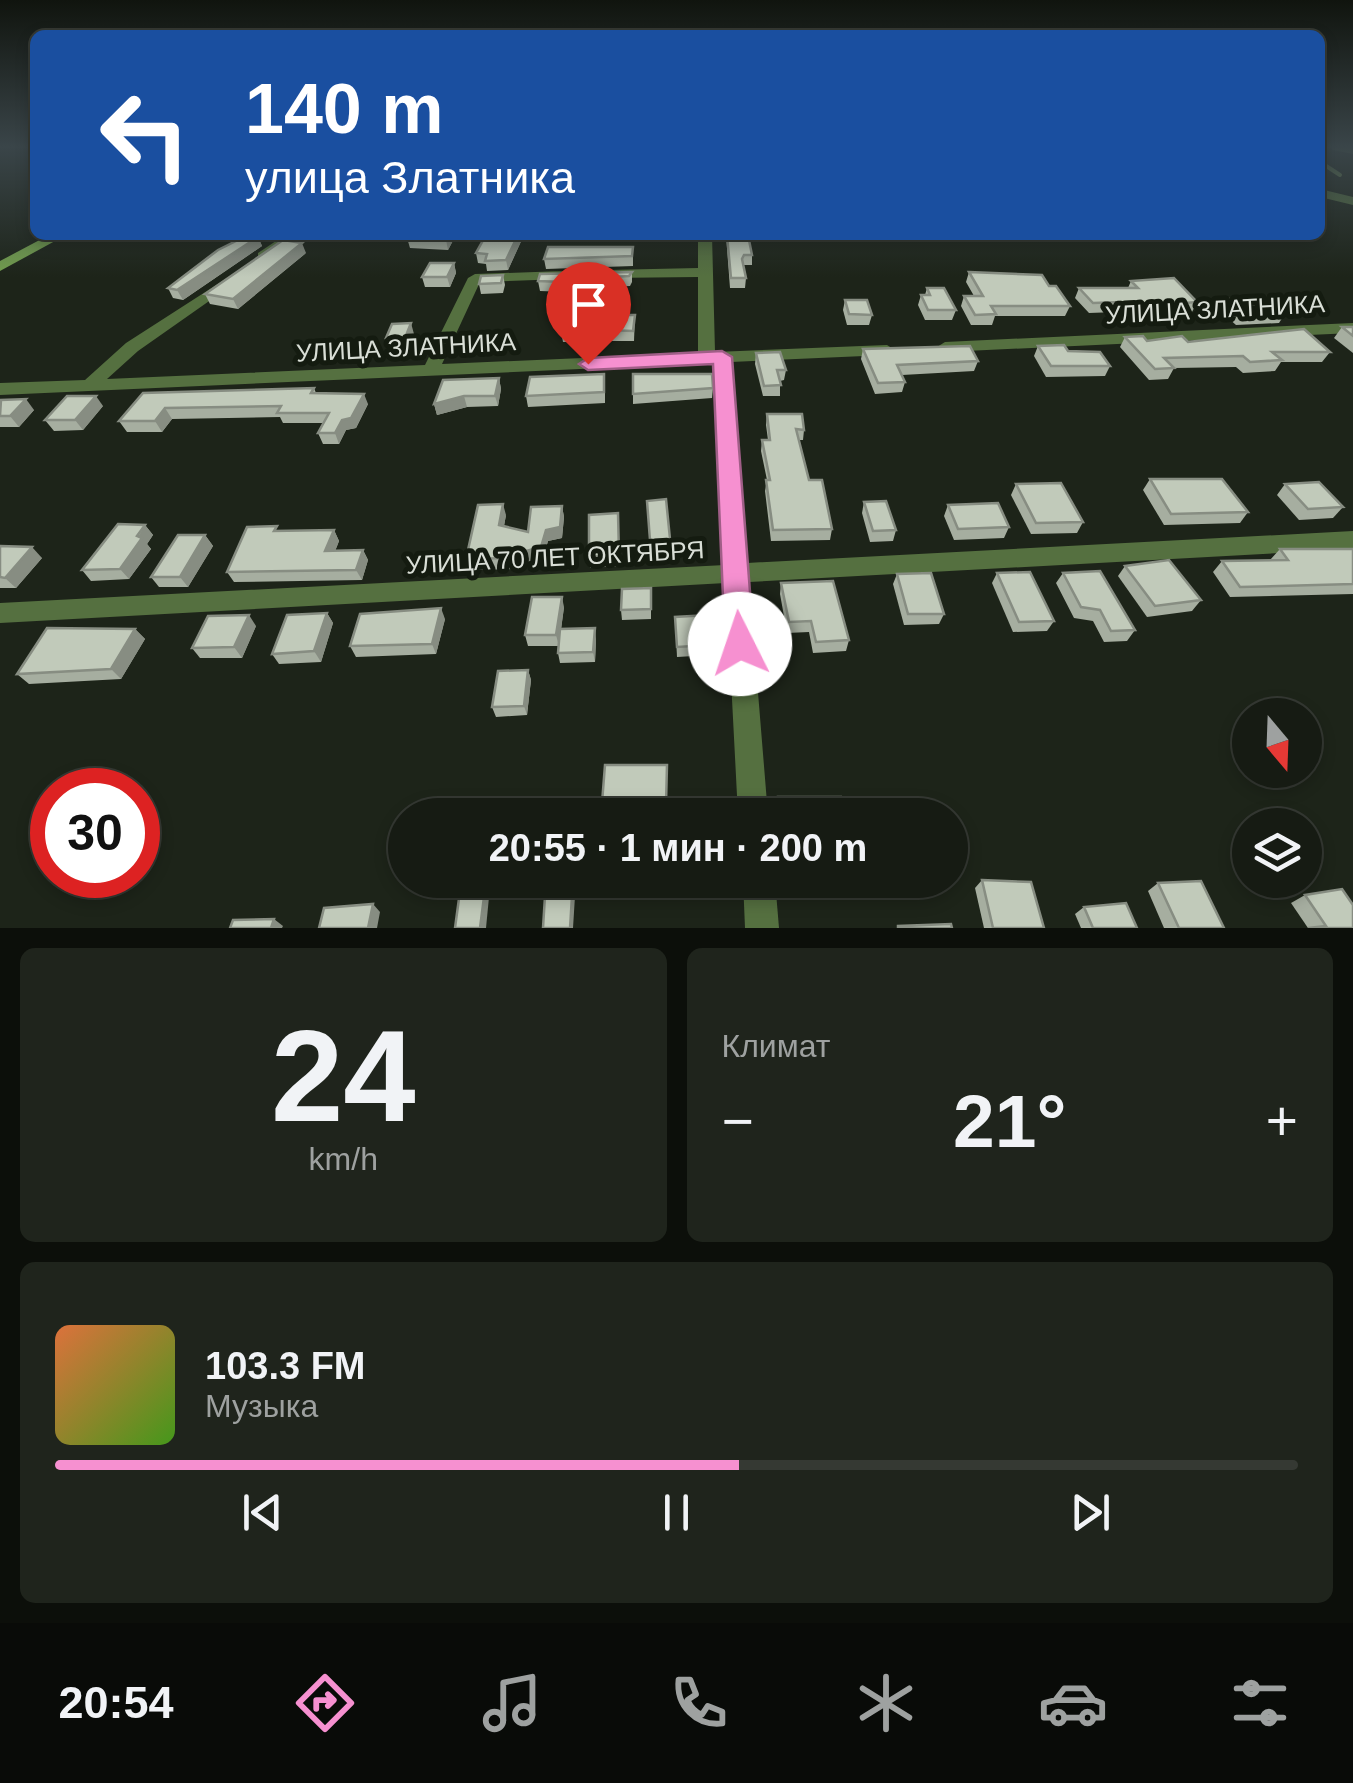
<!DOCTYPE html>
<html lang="ru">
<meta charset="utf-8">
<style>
body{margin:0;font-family:Arial,sans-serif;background:#1f241c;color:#f1f3f6;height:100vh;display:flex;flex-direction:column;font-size:38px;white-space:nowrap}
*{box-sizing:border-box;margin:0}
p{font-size:32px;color:#9ea1a0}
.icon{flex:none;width:55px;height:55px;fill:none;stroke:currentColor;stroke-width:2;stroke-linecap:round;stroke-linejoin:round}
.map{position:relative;height:928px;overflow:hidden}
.panel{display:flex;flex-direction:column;gap:20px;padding:20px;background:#0c0f0a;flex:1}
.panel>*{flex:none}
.guide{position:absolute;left:30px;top:30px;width:1295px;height:210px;border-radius:15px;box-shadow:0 5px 15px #0003,0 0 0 2px #353933;background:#1a4fa0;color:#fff;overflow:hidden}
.needle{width:65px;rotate:161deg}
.buttons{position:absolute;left:1232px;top:698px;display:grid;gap:20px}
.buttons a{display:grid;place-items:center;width:90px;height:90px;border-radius:50%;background:#161b13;box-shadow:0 5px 15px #0003,0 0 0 2px #353933;font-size:50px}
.speed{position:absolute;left:30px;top:768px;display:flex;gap:20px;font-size:50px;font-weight:700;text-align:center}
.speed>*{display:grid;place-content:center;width:130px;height:130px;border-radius:50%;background:#161b13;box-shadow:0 5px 15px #0003,0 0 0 2px #353933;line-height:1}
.speed .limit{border:15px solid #d22;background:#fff;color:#111}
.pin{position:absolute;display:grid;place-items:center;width:85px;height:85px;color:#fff;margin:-102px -42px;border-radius:50% 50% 50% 0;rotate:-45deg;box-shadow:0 0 10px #0007}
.pin .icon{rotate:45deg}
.me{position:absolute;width:110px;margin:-55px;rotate:356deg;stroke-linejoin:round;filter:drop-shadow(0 0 8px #0008)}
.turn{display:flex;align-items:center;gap:35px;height:210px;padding:0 50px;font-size:45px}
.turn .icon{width:130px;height:130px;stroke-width:2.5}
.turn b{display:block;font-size:70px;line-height:85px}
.big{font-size:75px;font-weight:700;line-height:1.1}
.panel .card{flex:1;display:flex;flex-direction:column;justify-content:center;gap:15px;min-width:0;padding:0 35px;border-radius:15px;background:#1f241c}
.panel .dial{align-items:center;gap:0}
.dial b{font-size:130px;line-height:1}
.song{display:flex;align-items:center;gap:30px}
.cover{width:120px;height:120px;border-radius:15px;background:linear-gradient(135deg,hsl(20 70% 55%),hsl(100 70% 35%))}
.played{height:10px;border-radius:5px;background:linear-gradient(90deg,#f690d0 55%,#353933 55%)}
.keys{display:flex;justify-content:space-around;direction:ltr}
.heat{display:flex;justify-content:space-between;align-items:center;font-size:55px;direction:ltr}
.panel .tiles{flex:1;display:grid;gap:20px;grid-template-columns:1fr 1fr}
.card:last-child{grid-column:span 2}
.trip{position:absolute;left:388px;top:798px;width:580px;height:100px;border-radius:50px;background:#161b13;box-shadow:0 5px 15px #0003,0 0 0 2px #353933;font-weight:700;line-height:100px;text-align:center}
.tabs{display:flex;height:160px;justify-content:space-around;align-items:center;background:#090b08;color:#9ea1a0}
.tabs .icon{width:70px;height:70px}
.tabs .on{color:#f690d0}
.tabs b{font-size:45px;color:#f1f3f6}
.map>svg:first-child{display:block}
</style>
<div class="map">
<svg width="1353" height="928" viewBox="0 0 1353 928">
<rect width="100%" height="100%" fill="#1d2419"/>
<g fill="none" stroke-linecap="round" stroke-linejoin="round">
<polyline stroke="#6f8c54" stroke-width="4" points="1320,162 1340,175"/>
<g fill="#557040" fill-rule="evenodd">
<polygon points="1331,148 1353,148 1353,154 1333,150"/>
<polygon points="1320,189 1353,197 1353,205 1320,197"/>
<polygon points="285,235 301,235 268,259 258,259 258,253"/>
<polygon points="698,235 712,235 715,352 887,345 895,350 887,355 731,362 747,563 1353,531 1353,549 749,582 768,815 738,815 726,583 0,623 0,603 725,565 714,363 0,395 0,383 85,380 126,343 227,278 234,282 232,285 138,351 107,379 425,365 468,278 475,274 563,271 570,275 563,279 480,282 442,364 698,353 698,277 607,278 600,274 607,270 698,268"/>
<polygon points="1353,323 1353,333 945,352 937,347 945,342"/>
<polygon points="743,880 775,880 779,928 745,928"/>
</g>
<polygon fill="#729d4e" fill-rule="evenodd" points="49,235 66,235 0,271 0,261"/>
</g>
<g fill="#a6aea0">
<polygon points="456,235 448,250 410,248 407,238"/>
<polygon points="486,235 524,235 508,270 487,271 486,264 478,263 476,253"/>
<polygon points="726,235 748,235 752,255 752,265 743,265 746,278 745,288 730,288"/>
<polygon points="853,235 876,235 875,240 855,241"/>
<polygon points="258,237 262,246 183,300 173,298 168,288"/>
<polygon points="633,247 633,266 546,269 544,259"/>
<polygon points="306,253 238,309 210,304 205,294"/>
<polygon points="454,263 456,273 450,287 425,287 422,277"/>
<polygon points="632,272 632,282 630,286 594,288 593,293 540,291 538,281"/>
<polygon points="969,272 1049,286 1070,306 1065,316 995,316 992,325 971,325 961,306 964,296 974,296 966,282"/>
<polygon points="503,275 505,285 503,293 481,294 479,284"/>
<polygon points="1131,281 1197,302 1192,312 1120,318 1116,312 1089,313 1075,298 1079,288 1128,288"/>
<polygon points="927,288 956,310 952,320 925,320 918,305 921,295 925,295"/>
<polygon points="1225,299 1286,312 1279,323 1236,325 1219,310"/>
<polygon points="845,300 872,315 869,325 847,325 843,310"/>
<polygon points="635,315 634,341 608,341 607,330"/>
<polygon points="1342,327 1353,327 1353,353 1334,338"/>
<polygon points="587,328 585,342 563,342 561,331"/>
<polygon points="414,334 408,348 389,348 386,338"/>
<polygon points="1125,337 1147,341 1330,352 1322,362 1281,362 1275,371 1243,373 1236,367 1174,368 1168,379 1149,380 1120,347"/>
<polygon points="1038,346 1068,351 1110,366 1105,376 1046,377 1034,356"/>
<polygon points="863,349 978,361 974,371 902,375 905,382 902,392 875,394 861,359"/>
<polygon points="756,353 786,370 784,380 780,381 780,396 763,396 755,364"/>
<polygon points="633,374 713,388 712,398 633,404"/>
<polygon points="499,378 501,389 498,406 467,407 437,415 434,404"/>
<polygon points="605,385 605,403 528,407 526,396"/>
<polygon points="314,388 316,393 368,404 356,428 346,430 339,444 323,444 318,433 323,423 283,423 280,417 172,419 162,432 127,432 119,421 143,393"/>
<polygon points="0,401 34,410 19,427 0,427"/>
<polygon points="103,406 83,430 54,431 45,420"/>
<polygon points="767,414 804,430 803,440 799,440 809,480 832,529 830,540 771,541 765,491 767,480 761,451 762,440 768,440 766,425"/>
<polygon points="1150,479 1248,512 1240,523 1164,525 1143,490"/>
<polygon points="1016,484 1083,522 1077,533 1031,534 1011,495"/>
<polygon points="1285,484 1343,507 1333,518 1299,520 1277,495"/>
<polygon points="647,501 670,539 671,549 650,551"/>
<polygon points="864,502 896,530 893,541 870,542 862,513"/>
<polygon points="948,505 1009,527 1004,538 954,540 944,516"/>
<polygon points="562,506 564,517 562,538 548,541 543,558 517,564 516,569 470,570 466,559 506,515 504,526 528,532"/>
<polygon points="618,513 620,566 590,568 589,557"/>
<polygon points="145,525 153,535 147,544 151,549 129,579 91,581 82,570"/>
<polygon points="334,530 339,541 335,551 363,550 368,560 362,580 234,582 227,572 280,531"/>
<polygon points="205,535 213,546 188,587 159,587 151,577"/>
<polygon points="0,546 42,558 16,588 0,588"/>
<polygon points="1280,549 1353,549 1353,594 1230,597 1213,572 1222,561 1270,560"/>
<polygon points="1125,566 1201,600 1192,611 1147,617 1118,576"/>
<polygon points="997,573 1054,621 1047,631 1013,632 992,583"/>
<polygon points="1063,573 1135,630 1127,641 1104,642 1093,621 1074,618 1056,583"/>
<polygon points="897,574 944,614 939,624 904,625 893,584"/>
<polygon points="781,583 849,640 846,651 813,653 809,632 787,633 780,594"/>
<polygon points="651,588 651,619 622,620 621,610"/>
<polygon points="564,607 561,629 596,639 595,662 560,663 558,653 558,646 528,646 525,635"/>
<polygon points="327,613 333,623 321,662 279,664 272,654"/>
<polygon points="675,617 711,645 711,655 677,657"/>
<polygon points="445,619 436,654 356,657 350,646"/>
<polygon points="256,626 242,658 200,658 192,648"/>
<polygon points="135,629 145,639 121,679 29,684 17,674"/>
<polygon points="528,670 531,680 527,715 496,717 492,707"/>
<polygon points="667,765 666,812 604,812 602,803"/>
<polygon points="982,880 1044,928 984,928 975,888"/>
<polygon points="1158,883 1224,928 1164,928 1148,891"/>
<polygon points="1305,895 1353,928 1308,928 1291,903"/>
<polygon points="1084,907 1137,928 1081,928 1075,914"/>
</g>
<g fill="#878d82">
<polygon points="449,235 456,235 448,250 446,240"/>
<polygon points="518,235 524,235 508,270 506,260"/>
<polygon points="258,237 262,246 183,300 177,290"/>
<polygon points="302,243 306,253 238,309 233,299"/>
<polygon points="454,263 456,273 450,287 447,277"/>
<polygon points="586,317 587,328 585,342 584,332"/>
<polygon points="411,323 414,334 408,348 405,338"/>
<polygon points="499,378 501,389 498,406 495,396"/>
<polygon points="364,394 368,404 356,428 346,430 339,444 335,433 342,420"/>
<polygon points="96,396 103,406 83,430 75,420"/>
<polygon points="464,396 467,407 437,415 434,404"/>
<polygon points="26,399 34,410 19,427 10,416"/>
<polygon points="165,408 172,419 162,432 155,421"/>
<polygon points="503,504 506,515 502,536 499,525"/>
<polygon points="562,506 564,517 562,538 548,541 543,558 517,564 516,569 515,554 546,530"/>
<polygon points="145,525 153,535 147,544 151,549 129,579 120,569"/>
<polygon points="334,530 339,541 331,562 325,551"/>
<polygon points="205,535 213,546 188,587 180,577"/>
<polygon points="32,547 42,558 16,588 5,578"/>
<polygon points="363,550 368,560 362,580 356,570"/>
<polygon points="562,597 564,607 559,646 556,635"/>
<polygon points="441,608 445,619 436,654 432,644"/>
<polygon points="327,613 333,623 321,662 314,651"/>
<polygon points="249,615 256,626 242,658 234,647"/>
<polygon points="595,628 596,639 595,662 593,652"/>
<polygon points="135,629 145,639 121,679 111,669"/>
<polygon points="528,670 531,680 527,715 524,706"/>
<polygon points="573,880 576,880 573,928 570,928"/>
<polygon points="485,889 489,897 486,928 480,928"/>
<polygon points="373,904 380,912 377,928 368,928"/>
<polygon points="274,919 283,926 282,928 271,928"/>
</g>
<g fill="#c1caba" stroke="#878d82" stroke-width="2.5">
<polygon points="248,235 258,237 177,290 168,288 218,250"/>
<polygon points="411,235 449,235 446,240 407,238"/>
<polygon points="486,235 518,235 506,260 485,261 487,254 476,253"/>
<polygon points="727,235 748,235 752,255 744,255 742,259 746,278 731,278"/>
<polygon points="283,240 302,243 233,299 205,294"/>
<polygon points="548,247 633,247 632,256 544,259"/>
<polygon points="430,263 454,263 447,277 422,277"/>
<polygon points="632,272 629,276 593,278 592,283 538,281 540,274"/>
<polygon points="969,272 1042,275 1049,286 1056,286 1070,306 991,306 996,314 975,315 964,296 983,296"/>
<polygon points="503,275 501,283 479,284 481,276"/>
<polygon points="1174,278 1197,302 1125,308 1121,302 1093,303 1079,288 1138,288 1131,281"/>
<polygon points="927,288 944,288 956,310 928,310 921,295 930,295"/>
<polygon points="1270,297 1286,312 1242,314 1225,299"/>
<polygon points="845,300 867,300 872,315 849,314"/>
<polygon points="610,315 635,315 633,331 607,330"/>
<polygon points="565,317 586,317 584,332 561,331"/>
<polygon points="411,323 405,338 386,338 392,324"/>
<polygon points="1342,327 1353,327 1353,336"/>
<polygon points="1304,329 1330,352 1272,352 1282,360 1250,362 1243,356 1164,358 1174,368 1155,369 1125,337 1143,336 1147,341 1182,336 1188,342"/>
<polygon points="1064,345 1068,351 1100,352 1110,366 1051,366 1038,346"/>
<polygon points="970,346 978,361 897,365 905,382 878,383 863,349"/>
<polygon points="780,352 786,370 777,370 781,385 764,386 756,353"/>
<polygon points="604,374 604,392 526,396 530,377"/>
<polygon points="633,374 712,374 713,388 633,394"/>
<polygon points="499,378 495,396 464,396 434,404 443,380"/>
<polygon points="314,388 311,393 364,394 351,418 342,420 335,433 318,433 329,413 277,413 281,406 165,408 155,421 119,421 143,393"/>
<polygon points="67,396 96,396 75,420 45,420"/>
<polygon points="26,399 10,416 0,416 1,400"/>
<polygon points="767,414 802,414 804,430 796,429 809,480 822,480 832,529 773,530 766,480 770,480 762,440 770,440"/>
<polygon points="1150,479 1222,479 1248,512 1171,514"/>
<polygon points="1319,482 1343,507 1308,509 1285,484"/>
<polygon points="1061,483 1083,522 1036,523 1016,484"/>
<polygon points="666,499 670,539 650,540 647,501"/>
<polygon points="886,501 896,530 873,531 864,502"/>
<polygon points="998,503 1009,527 958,529 948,505"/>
<polygon points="503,504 499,525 528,532 531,507 562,506 560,527 546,530 541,547 515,554 514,558 466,559 478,505"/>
<polygon points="618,513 619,555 589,557 589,515"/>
<polygon points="118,524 145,525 137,536 142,538 120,569 82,570"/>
<polygon points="277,526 274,531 334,530 325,551 363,550 356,570 227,572 247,527"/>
<polygon points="178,535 205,535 180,577 151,577"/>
<polygon points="0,546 32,547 5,578 0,577"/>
<polygon points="1280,549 1353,549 1353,584 1240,587 1222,561 1288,560"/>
<polygon points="1169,560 1201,600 1155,606 1125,566"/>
<polygon points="1100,571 1135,630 1111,631 1100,610 1081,607 1063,573"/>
<polygon points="1030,572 1054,621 1019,622 997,573"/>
<polygon points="931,573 944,614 908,614 897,574"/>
<polygon points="833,581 849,640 816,642 811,621 789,622 781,583"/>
<polygon points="651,588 651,609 621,610 622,589"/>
<polygon points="532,597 562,597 556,635 525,635"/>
<polygon points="441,608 432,644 350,646 360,614"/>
<polygon points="327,613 314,651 272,654 287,615"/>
<polygon points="249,615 234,647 192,648 208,616"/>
<polygon points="708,615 711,645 677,647 675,617"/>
<polygon points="47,628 135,629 111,669 17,674"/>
<polygon points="595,628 593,652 558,653 560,629"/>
<polygon points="528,670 524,706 492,707 498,671"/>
<polygon points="605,765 667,765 666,804 602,803"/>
<polygon points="778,797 841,797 844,815 779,815"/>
<polygon points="546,880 573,880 570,928 543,928"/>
<polygon points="982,880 1031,882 1044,928 993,928"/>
<polygon points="1201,881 1224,928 1179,928 1158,883"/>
<polygon points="485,889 480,928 455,928 460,891"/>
<polygon points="1342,889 1353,905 1353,928 1308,928 1326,926 1305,895"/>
<polygon points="1126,903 1137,928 1093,928 1084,907"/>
<polygon points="373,904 368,928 319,928 324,908"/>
<polygon points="274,919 271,928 230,928 233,920"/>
<polygon points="951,924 952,928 898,928 898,926"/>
</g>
<linearGradient id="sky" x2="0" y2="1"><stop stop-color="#10140e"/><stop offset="0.53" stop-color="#3a4549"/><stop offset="1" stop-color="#3a4549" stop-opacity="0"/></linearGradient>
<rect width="1353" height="277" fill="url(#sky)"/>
<polygon fill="#f690d0" stroke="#a05e87" stroke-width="2.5" points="722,351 732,357 754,644 750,653 740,656 729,653 725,644 713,364 588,370 579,364 588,358"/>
<g text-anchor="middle" stroke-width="10" stroke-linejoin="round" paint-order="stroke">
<g font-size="25" fill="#d9ded6" stroke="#141b10">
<text transform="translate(1215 309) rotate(-3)" y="9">УЛИЦА ЗЛАТНИКА</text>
<text transform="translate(406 347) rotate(-3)" y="9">УЛИЦА ЗЛАТНИКА</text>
<text transform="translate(555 557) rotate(-3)" y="9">УЛИЦА 70 ЛЕТ ОКТЯБРЯ</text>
</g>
</g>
</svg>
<div class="buttons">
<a><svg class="needle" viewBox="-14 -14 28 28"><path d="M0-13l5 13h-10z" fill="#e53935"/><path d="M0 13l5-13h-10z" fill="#9ea1a0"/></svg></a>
<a><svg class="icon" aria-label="layers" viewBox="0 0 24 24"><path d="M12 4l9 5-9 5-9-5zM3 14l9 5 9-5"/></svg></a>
</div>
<div class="speed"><div class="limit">30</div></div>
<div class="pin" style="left:588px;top:364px;background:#d93025"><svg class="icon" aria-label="arrive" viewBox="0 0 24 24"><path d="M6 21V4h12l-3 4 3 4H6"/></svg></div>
<svg class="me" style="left:740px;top:644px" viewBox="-20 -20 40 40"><circle r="19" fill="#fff"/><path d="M0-13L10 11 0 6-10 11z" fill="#f690d0"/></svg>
<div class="trip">20:55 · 1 мин · 200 m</div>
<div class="guide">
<div class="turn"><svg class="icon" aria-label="left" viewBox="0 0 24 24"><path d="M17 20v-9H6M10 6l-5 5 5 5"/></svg><div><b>140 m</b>улица Златника</div></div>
</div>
</div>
<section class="panel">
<div class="tiles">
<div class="card dial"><b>24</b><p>km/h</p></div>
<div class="card"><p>Климат</p>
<div class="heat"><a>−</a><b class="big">21°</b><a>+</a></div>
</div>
<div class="card">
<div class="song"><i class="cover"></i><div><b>103.3 FM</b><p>Музыка</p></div></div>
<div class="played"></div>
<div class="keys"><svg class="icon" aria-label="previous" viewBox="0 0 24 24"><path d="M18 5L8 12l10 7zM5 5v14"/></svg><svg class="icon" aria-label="pause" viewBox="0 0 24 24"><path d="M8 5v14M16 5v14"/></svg><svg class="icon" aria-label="next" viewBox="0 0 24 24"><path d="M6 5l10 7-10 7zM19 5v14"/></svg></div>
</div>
</div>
</section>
<nav class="tabs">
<b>20:54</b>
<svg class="icon on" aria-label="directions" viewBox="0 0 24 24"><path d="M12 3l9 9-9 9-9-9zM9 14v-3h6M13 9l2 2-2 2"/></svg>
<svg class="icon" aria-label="music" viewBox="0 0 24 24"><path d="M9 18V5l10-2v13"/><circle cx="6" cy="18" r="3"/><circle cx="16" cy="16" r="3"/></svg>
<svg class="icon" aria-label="phone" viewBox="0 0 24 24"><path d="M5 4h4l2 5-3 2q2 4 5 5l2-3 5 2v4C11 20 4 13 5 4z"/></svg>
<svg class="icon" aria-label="climate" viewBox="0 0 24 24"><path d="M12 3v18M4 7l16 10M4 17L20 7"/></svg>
<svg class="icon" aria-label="car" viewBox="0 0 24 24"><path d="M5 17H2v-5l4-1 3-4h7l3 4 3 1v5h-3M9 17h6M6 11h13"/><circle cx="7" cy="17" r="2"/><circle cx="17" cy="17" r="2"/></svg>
<svg class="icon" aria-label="filters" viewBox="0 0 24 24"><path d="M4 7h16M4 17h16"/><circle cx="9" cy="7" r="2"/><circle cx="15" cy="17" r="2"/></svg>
</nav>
